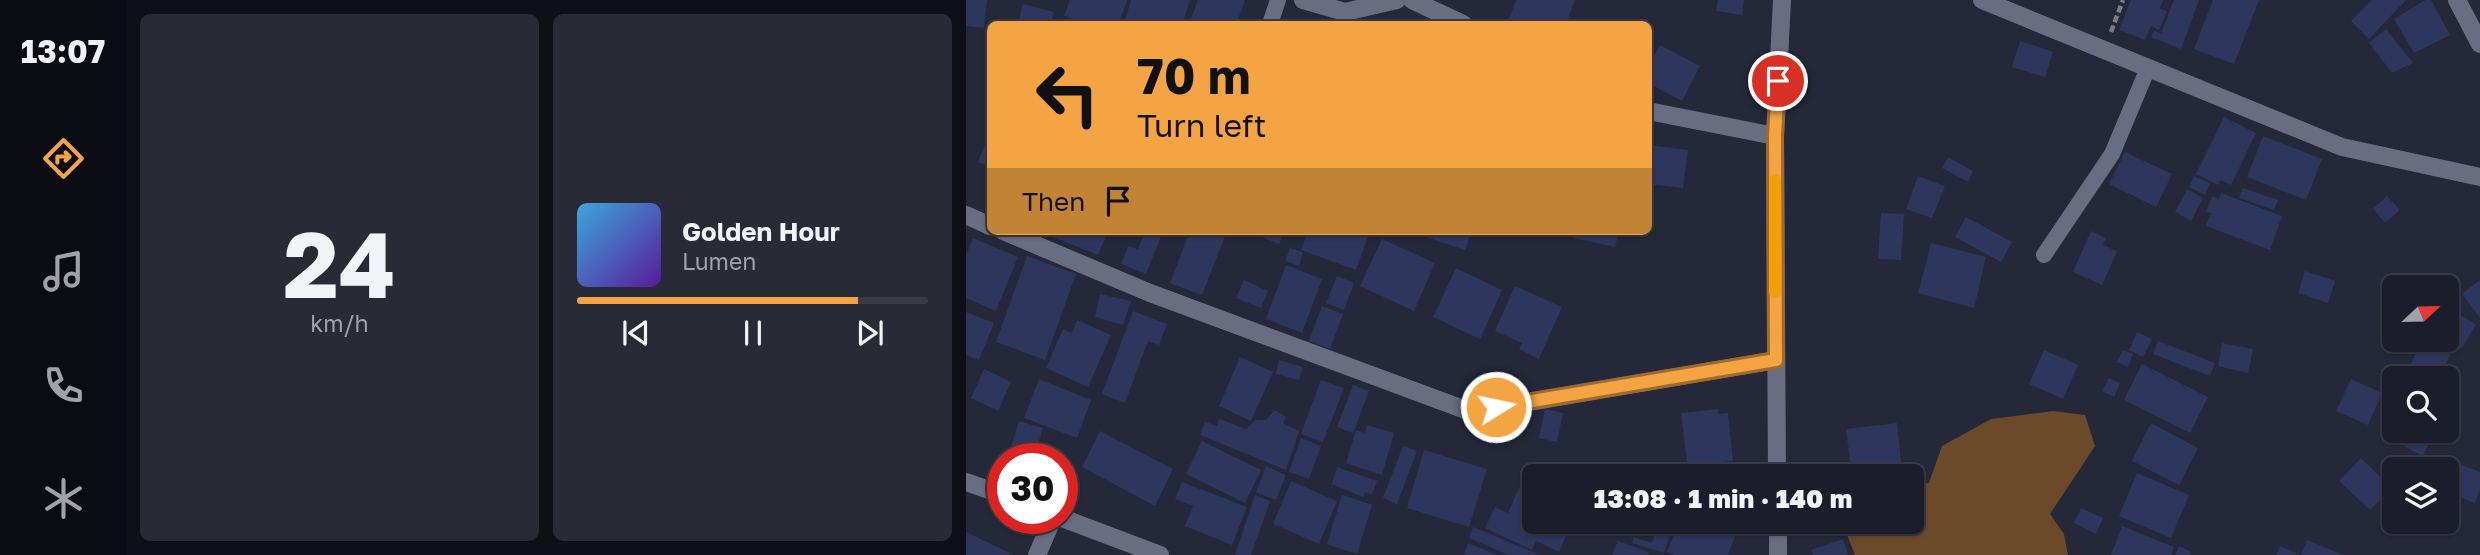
<!DOCTYPE html>
<meta charset="utf-8">
<style>
body{margin:0;font-family:"Golos Text",sans-serif;background:#282b36;color:#f1f3f6;height:100vh;display:flex;flex-direction:column;font-size:26px;white-space:nowrap}
*{box-sizing:border-box;margin:0}
p{font-size:23px;color:#a0a2a8}
.icon{flex:none;width:38px;height:38px;fill:none;stroke:currentColor;stroke-width:2;stroke-linecap:round;stroke-linejoin:round}
.map{position:relative;flex:1;overflow:hidden}
.drawer{display:flex;flex-direction:column;gap:14px;padding:14px;background:#0f1017;width:840px}
.drawer>*{flex:none}
.top-card{position:absolute;left:21px;top:21px;width:665px;height:214px;border-radius:10px;box-shadow:0 2px 5px #0004,0 0 0 2px #393c47;background:#f4a443;color:#111;overflow:hidden}
.needle{width:46px;rotate:68deg}
.controls{position:absolute;left:1416px;top:275px;display:grid;gap:14px}
.controls a{display:grid;place-items:center;width:77px;height:77px;border-radius:10px;background:#1b1e2a;box-shadow:0 2px 5px #0004,0 0 0 2px #393c47;font-size:35px}
.speed{position:absolute;left:21px;top:443px;display:flex;gap:14px;font-size:35px;font-weight:700;text-align:center}
.speed>*{display:grid;place-content:center;width:91px;height:91px;border-radius:50%;background:#1b1e2a;box-shadow:0 2px 5px #0004,0 0 0 2px #393c47;line-height:1}
.speed .limit{border:10px solid #d22;background:#fff;color:#111}
.pin{position:absolute;display:grid;place-items:center;width:60px;height:60px;color:#fff;margin:-30px;border:4px solid #fff;border-radius:50%;box-shadow:0 2px 7px #0007}
.me{position:absolute;width:77px;margin:-38px;rotate:80deg;stroke-linejoin:round;filter:drop-shadow(0 0 5px #0008)}
.turn{display:flex;align-items:center;gap:24px;height:147px;padding:0 35px;font-size:32px}
.turn .icon{width:91px;height:91px;stroke-width:2.5}
.turn b{display:block;font-size:49px;line-height:60px}
.then{display:flex;align-items:center;height:66px;padding:0 35px;background:#0003;gap:14px;font-size:26px}
.drawer .widget{flex:1;display:flex;flex-direction:column;justify-content:center;gap:10px;min-width:0;padding:0 24px;border-radius:10px;background:#282b36}
.drawer .dial{align-items:center;gap:0}
.dial b{font-size:91px;line-height:1}
.song{display:flex;align-items:center;gap:21px}
.cover{width:84px;height:84px;border-radius:10px;background:linear-gradient(135deg,hsl(200 70% 55%),hsl(270 70% 35%))}
.played{height:7px;border-radius:4px;background:linear-gradient(90deg,#f4a443 80%,#393c47 80%)}
.keys{display:flex;justify-content:space-around;direction:ltr}
.drawer .tiles{flex:1;display:grid;gap:14px;grid-template-columns:repeat(2,1fr)}
.trip{position:absolute;left:556px;top:464px;width:402px;height:70px;border-radius:10px;background:#1b1e2a;box-shadow:0 2px 5px #0004,0 0 0 2px #393c47;font-weight:800;line-height:70px;text-align:center}
main{display:flex;flex:1;min-height:0}
.dock{display:flex;flex-direction:column;width:126px;justify-content:space-around;align-items:center;background:#0b0c11;color:#a0a2a8}
.dock .icon{width:49px;height:49px}
.dock .active{color:#f4a443}
.dock b{font-size:32px;color:#f1f3f6}
.map>svg:first-child{display:block}
</style>
<main>
<nav class="dock">
<b>13:07</b>
<svg class="icon active" aria-label="directions" viewBox="0 0 24 24"><path d="M12 3l9 9-9 9-9-9zM9 14v-3h6M13 9l2 2-2 2"/></svg>
<svg class="icon" aria-label="music" viewBox="0 0 24 24"><path d="M9 18V5l10-2v13"/><circle cx="6" cy="18" r="3"/><circle cx="16" cy="16" r="3"/></svg>
<svg class="icon" aria-label="phone" viewBox="0 0 24 24"><path d="M5 4h4l2 5-3 2q2 4 5 5l2-3 5 2v4C11 20 4 13 5 4z"/></svg>
<svg class="icon" aria-label="climate" viewBox="0 0 24 24"><path d="M12 3v18M4 7l16 10M4 17L20 7"/></svg>
</nav>
<section class="drawer">
<div class="tiles">
<div class="widget dial"><b>24</b><p>km/h</p></div>
<div class="widget">
<div class="song"><i class="cover"></i><div><b>Golden Hour</b><p>Lumen</p></div></div>
<div class="played"></div>
<div class="keys"><svg class="icon" aria-label="previous" viewBox="0 0 24 24"><path d="M18 5L8 12l10 7zM5 5v14"/></svg><svg class="icon" aria-label="pause" viewBox="0 0 24 24"><path d="M8 5v14M16 5v14"/></svg><svg class="icon" aria-label="next" viewBox="0 0 24 24"><path d="M6 5l10 7-10 7zM19 5v14"/></svg></div>
</div>
</div>
</section>
<div class="map">
<svg width="1514" height="555" viewBox="0 0 1514 555">
<rect width="100%" height="100%" fill="#242838"/>
<polygon fill="#6a4a28" points="1087,411 1119,415 1129,446 1084,514 1098,534 1102,555 889,555 876,522 947,522 947,484 963,483 976,446 1025,419"/>
<g fill="#2d365d">
<polygon points="0,0 21,0 18,28 0,26"/>
<polygon points="104,0 161,0 153,24 124,24 98,16"/>
<polygon points="165,0 224,0 216,24 158,24"/>
<polygon points="232,0 277,0 279,1 270,24 223,24"/>
<polygon points="550,0 609,0 600,24 541,24"/>
<polygon points="752,0 778,0 776,15 750,11"/>
<polygon points="1165,0 1197,0 1194,8 1201,11 1193,30 1185,26 1179,40 1153,30"/>
<polygon points="1208,0 1233,0 1215,49 1185,37 1188,31 1195,33"/>
<polygon points="1247,0 1293,0 1268,64 1228,49"/>
<polygon points="1406,0 1440,0 1403,39 1385,21"/>
<polygon points="1459,0 1465,0 1484,35 1448,53 1428,19"/>
<polygon points="57,4 88,12 85,24 52,24"/>
<polygon points="1420,29 1447,63 1426,73 1403,43"/>
<polygon points="1054,41 1087,52 1079,77 1046,67"/>
<polygon points="694,45 734,66 716,101 682,83 682,67"/>
<polygon points="1258,117 1290,133 1265,185 1254,180 1252,185 1230,174"/>
<polygon points="24,132 24,167 12,162"/>
<polygon points="1297,136 1356,159 1340,200 1281,177"/>
<polygon points="682,145 722,150 717,188 682,184"/>
<polygon points="1159,152 1206,174 1190,207 1143,184"/>
<polygon points="982,157 1007,171 1002,182 976,168"/>
<polygon points="952,176 979,186 966,218 940,209"/>
<polygon points="1228,176 1244,183 1239,195 1223,187"/>
<polygon points="1277,188 1312,200 1308,210 1273,198"/>
<polygon points="1221,189 1237,198 1225,221 1209,212"/>
<polygon points="1255,193 1316,216 1304,250 1240,226 1245,213 1240,212 1246,196 1253,199"/>
<polygon points="1421,196 1434,210 1419,223 1407,209"/>
<polygon points="915,213 938,214 935,260 912,259"/>
<polygon points="1000,217 1046,242 1035,262 989,237"/>
<polygon points="72,231 142,231 132,255"/>
<polygon points="179,231 197,231 180,274 155,264 162,246 172,249"/>
<polygon points="224,231 261,231 236,295 204,283"/>
<polygon points="281,231 318,231 313,244"/>
<polygon points="342,231 404,231 390,270 335,250"/>
<polygon points="442,231 490,231 504,235 499,250"/>
<polygon points="609,231 653,231 649,247 608,238"/>
<polygon points="1125,231 1140,238 1137,245 1151,251 1136,285 1107,272"/>
<polygon points="7,238 52,257 30,311 0,298 0,255"/>
<polygon points="416,239 469,263 448,311 394,286"/>
<polygon points="965,243 1020,257 1008,308 952,293"/>
<polygon points="324,248 337,252 333,266 319,261"/>
<polygon points="61,256 110,274 79,360 30,342"/>
<polygon points="320,265 356,279 336,333 300,319"/>
<polygon points="490,268 536,290 514,339 467,317"/>
<polygon points="1339,271 1369,281 1362,303 1332,293"/>
<polygon points="371,276 388,283 378,310 360,303"/>
<polygon points="278,280 302,291 295,308 270,298"/>
<polygon points="1514,280 1514,318 1496,294"/>
<polygon points="549,286 596,307 573,359 553,349 556,343 529,331"/>
<polygon points="134,294 165,301 157,325 129,317"/>
<polygon points="356,306 377,314 364,349 343,341"/>
<polygon points="1480,307 1510,324 1495,349 1480,340"/>
<polygon points="167,311 201,324 193,345 182,341 159,403 136,394"/>
<polygon points="0,312 28,323 13,360 0,355"/>
<polygon points="111,320 145,335 122,387 80,368 97,329 106,333"/>
<polygon points="1171,332 1186,339 1177,357 1163,350"/>
<polygon points="1455,340 1486,350 1474,378 1465,378 1443,369"/>
<polygon points="1192,341 1249,363 1244,376 1187,354"/>
<polygon points="1256,343 1287,349 1282,373 1252,366"/>
<polygon points="1078,350 1112,365 1097,399 1063,384"/>
<polygon points="1157,350 1167,354 1162,367 1151,362"/>
<polygon points="274,357 307,372 285,421 253,406"/>
<polygon points="313,360 337,367 333,380 310,374"/>
<polygon points="1176,364 1242,397 1224,433 1158,400"/>
<polygon points="18,369 45,382 32,411 5,398"/>
<polygon points="1143,378 1154,383 1148,397 1136,391"/>
<polygon points="73,379 125,400 111,438 58,418"/>
<polygon points="1385,379 1416,393 1402,425 1370,411"/>
<polygon points="355,380 378,388 357,442 335,434"/>
<polygon points="387,385 403,391 387,433 371,427"/>
<polygon points="579,409 597,413 591,442 573,438"/>
<polygon points="752,409 752,414 762,413 767,461 757,462 758,468 722,472 715,413"/>
<polygon points="309,410 320,417 317,423 333,431 320,470 234,435 239,422 251,426 253,419 280,429 289,420 300,420"/>
<polygon points="1424,413 1428,415 1428,430 1455,430 1467,437 1456,456 1413,432"/>
<polygon points="53,421 77,428 72,444 64,442 59,458 42,458"/>
<polygon points="931,423 936,470 886,476 880,429"/>
<polygon points="1185,423 1232,448 1213,485 1166,461"/>
<polygon points="401,425 428,433 416,475 380,463 390,430 399,433"/>
<polygon points="134,431 207,469 189,506 116,467"/>
<polygon points="335,438 355,446 343,479 323,472"/>
<polygon points="236,441 295,470 279,503 220,474"/>
<polygon points="437,446 451,451 431,504 417,498"/>
<polygon points="458,450 521,469 503,527 441,508"/>
<polygon points="1395,458 1426,488 1404,510 1373,481"/>
<polygon points="1490,463 1514,472 1514,489 1509,503 1480,492"/>
<polygon points="300,466 320,475 310,500 290,492"/>
<polygon points="371,467 411,481 406,495 399,492 397,497 366,484"/>
<polygon points="1171,473 1223,495 1205,538 1153,516"/>
<polygon points="325,481 371,501 353,544 307,524"/>
<polygon points="216,482 281,507 266,545 219,526 227,506 209,499"/>
<polygon points="554,486 569,493 569,522 606,522 593,552 570,541 566,550 519,528 529,507 542,513"/>
<polygon points="289,495 304,501 285,555 269,555"/>
<polygon points="376,495 406,505 391,554 361,544"/>
<polygon points="1115,508 1137,518 1130,534 1108,523"/>
<polygon points="693,522 708,522 698,553 666,543 668,537 686,543"/>
<polygon points="713,522 759,522 772,528 762,555 708,555 701,552"/>
<polygon points="1156,526 1208,547 1205,555 1145,555"/>
<polygon points="507,527 574,555 543,555 503,538"/>
<polygon points="0,532 48,555 0,555"/>
<polygon points="877,539 882,555 847,555 845,550"/>
<polygon points="1341,540 1377,555 1310,555 1314,546 1335,555"/>
<polygon points="652,541 683,552 682,555 646,555"/>
<polygon points="502,543 531,555 498,555"/>
<polygon points="1213,546 1225,552 1224,555 1209,555"/>
</g>
<g fill="none" stroke-linecap="round" stroke-linejoin="round">
<polyline stroke="#797d8a" stroke-width="4.5" stroke-dasharray="7 3.5" stroke-linecap="butt" points="1145,32 1157,0"/>
<g stroke="#686d81" stroke-width="16">
<polyline points="304,24 312,0"/>
<polyline points="1078,255 1146,154 1182,68"/>
</g>
<g stroke="#686d81" stroke-width="18">
<polyline points="337,0 379,12 431,0"/>
<polyline points="446,0 497,24"/>
<polyline points="1016,0 1376,147 1514,177"/>
<polyline points="1491,0 1514,44"/>
<polyline points="682,111 809,136"/>
<polyline points="0,215 24,226"/>
<polyline points="37,231 184,293 505,412 810,360"/>
<polyline points="811,476 809,136 816,0"/>
<polyline points="0,482 37,495"/>
<polyline points="96,518 194,555"/>
<polyline points="812,522 812,555"/>
<polyline points="71,555 87,518"/>
</g>
</g>
<g fill="none" stroke-linecap="round" stroke-linejoin="round">
<g stroke="#9f6b2c" stroke-width="18">
<polyline id="route" points="530,407 810,360 809,136 812,81"/>
</g>
<use href="#route" stroke="#f4a443" stroke-width="12"/>
<polyline stroke="#f59e0b" stroke-width="12" points="809,180 809,292"/>
</g>
</svg>
<div class="controls">
<a><svg class="needle" viewBox="-14 -14 28 28"><path d="M0-13l5 13h-10z" fill="#e53935"/><path d="M0 13l5-13h-10z" fill="#a0a2a8"/></svg></a>
<a><svg class="icon" aria-label="search" viewBox="0 0 24 24"><circle cx="10" cy="10" r="6"/><path d="M15 15l6 6"/></svg></a>
<a><svg class="icon" aria-label="layers" viewBox="0 0 24 24"><path d="M12 4l9 5-9 5-9-5zM3 14l9 5 9-5"/></svg></a>
</div>
<div class="speed"><div class="limit">30</div></div>
<div class="pin" style="left:812px;top:81px;background:#d93025"><svg class="icon" aria-label="arrive" viewBox="0 0 24 24"><path d="M6 21V4h12l-3 4 3 4H6"/></svg></div>
<svg class="me" style="left:530px;top:407px" viewBox="-20 -20 40 40"><circle r="17" fill="#f4a443" stroke="#fff" stroke-width="3"/><path d="M0-11L8 9 0 5-8 9z" fill="#fff"/></svg>
<div class="trip">13:08 · 1 min · 140 m</div>
<div class="top-card">
<div class="turn"><svg class="icon" aria-label="left" viewBox="0 0 24 24"><path d="M17 20v-9H6M10 6l-5 5 5 5"/></svg><div><b>70 m</b>Turn left</div></div>
<div class="then">Then<svg class="icon" aria-label="arrive" viewBox="0 0 24 24"><path d="M6 21V4h12l-3 4 3 4H6"/></svg></div>
</div>
</div>
</main>
